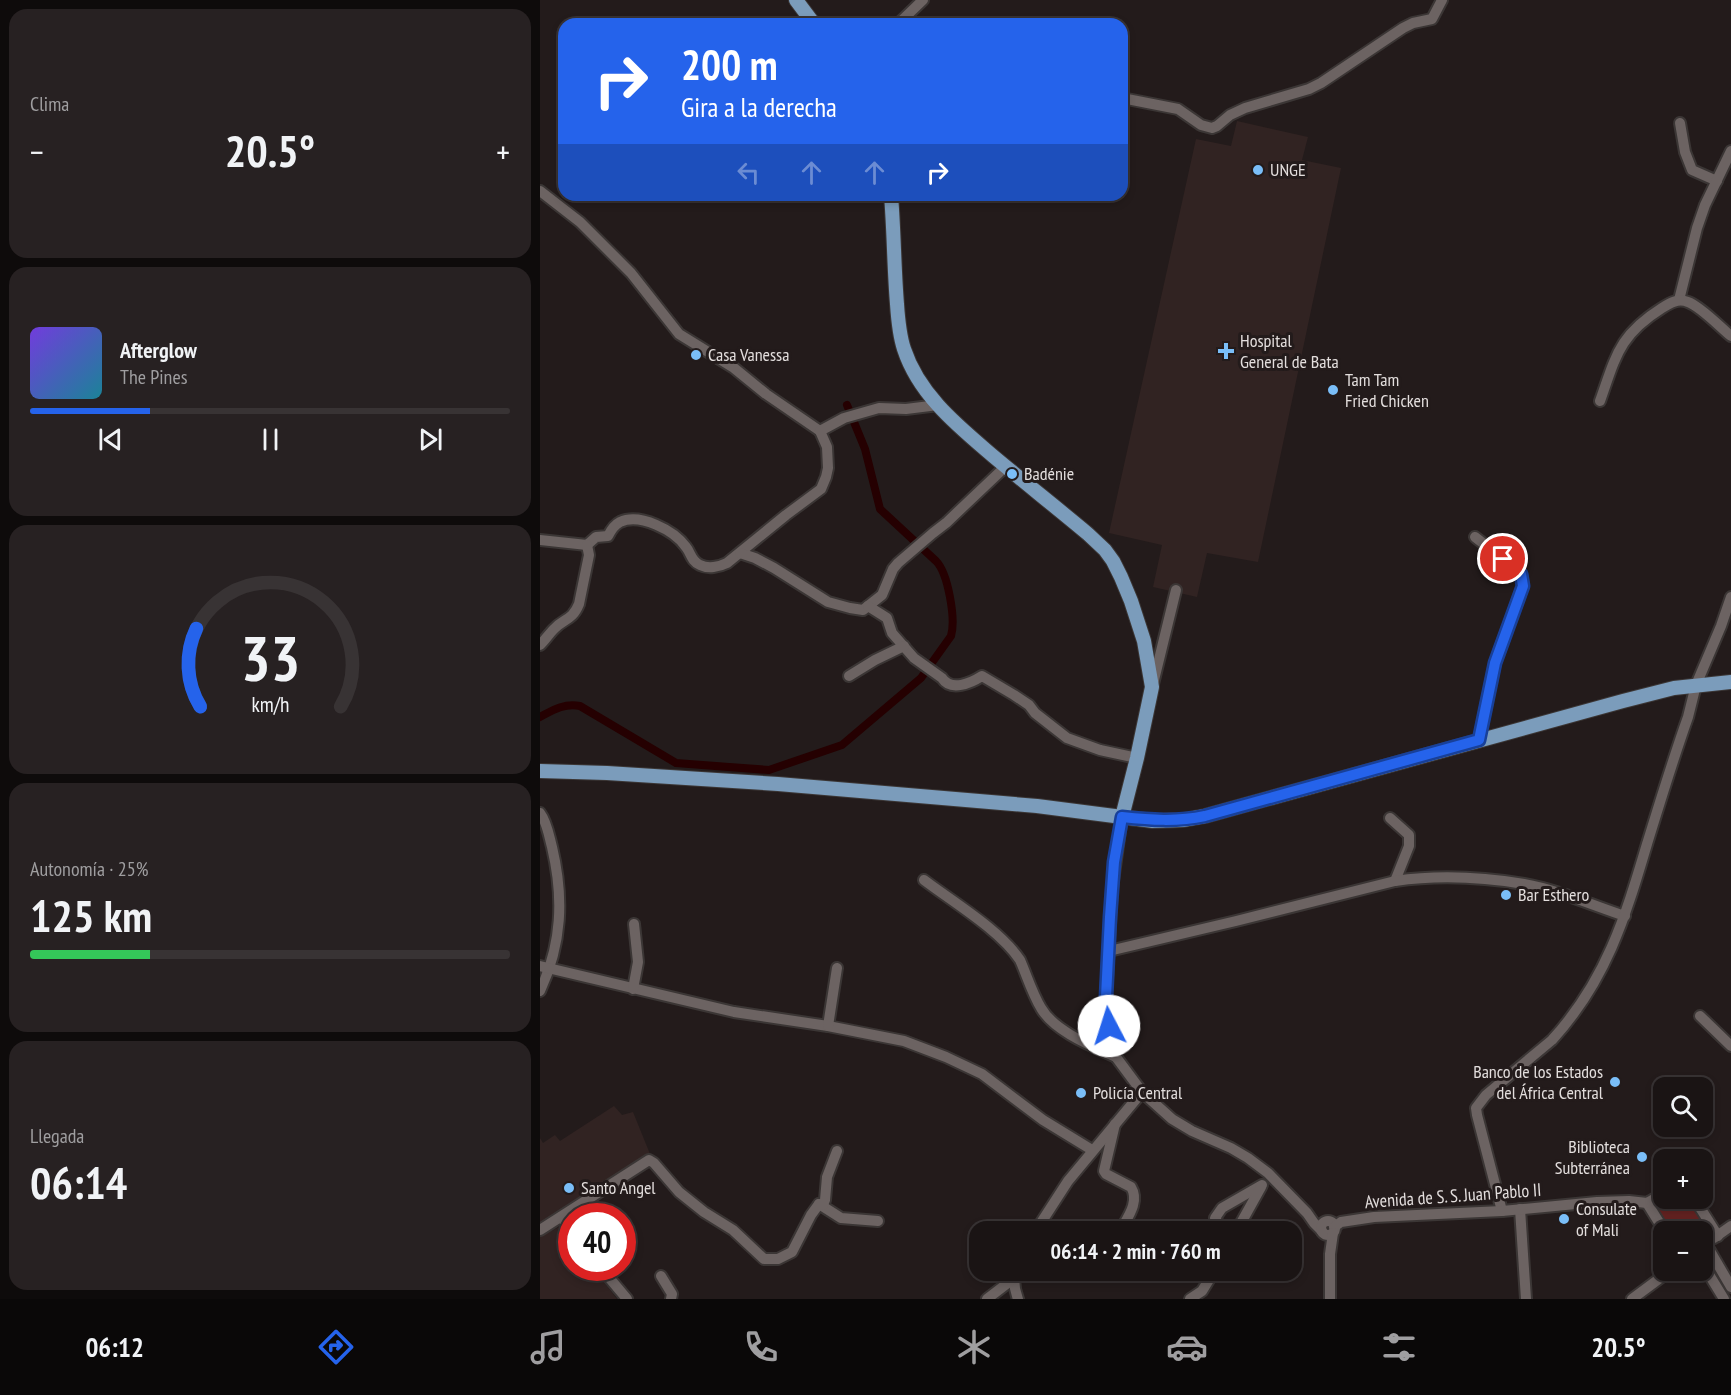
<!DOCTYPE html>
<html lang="es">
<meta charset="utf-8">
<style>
body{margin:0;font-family:"PT Sans Narrow",sans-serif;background:#272122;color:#f1f3f6;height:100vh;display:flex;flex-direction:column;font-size:22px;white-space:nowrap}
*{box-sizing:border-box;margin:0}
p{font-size:20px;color:#9f9ea0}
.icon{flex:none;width:33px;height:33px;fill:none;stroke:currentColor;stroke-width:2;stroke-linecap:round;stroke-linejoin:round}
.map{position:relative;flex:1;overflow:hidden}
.details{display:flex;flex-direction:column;gap:9px;padding:9px;background:#0e0b0b;width:540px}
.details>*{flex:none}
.guide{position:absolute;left:18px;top:18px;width:570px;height:183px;border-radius:18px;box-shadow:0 3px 9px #0003,0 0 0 2px #383334;background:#2563eb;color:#fff;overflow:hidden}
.controls{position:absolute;left:1113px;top:1077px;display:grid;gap:12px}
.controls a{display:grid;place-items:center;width:60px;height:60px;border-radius:12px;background:#1a1414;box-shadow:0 3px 9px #0003,0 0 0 2px #383334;font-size:30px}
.speed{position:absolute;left:18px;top:1203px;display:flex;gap:12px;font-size:30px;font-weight:700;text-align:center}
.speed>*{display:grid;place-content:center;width:78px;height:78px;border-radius:50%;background:#1a1414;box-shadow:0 3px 9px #0003,0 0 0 2px #383334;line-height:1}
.speed .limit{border:9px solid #d22;background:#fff;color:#111}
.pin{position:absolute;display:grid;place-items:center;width:51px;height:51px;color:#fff;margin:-26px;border:3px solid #fff;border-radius:50%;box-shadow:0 2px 6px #0007}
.me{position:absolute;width:66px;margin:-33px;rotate:355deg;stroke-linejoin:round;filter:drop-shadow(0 0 4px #0008)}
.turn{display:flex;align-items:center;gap:21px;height:126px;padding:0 24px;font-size:27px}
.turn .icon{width:78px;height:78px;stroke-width:2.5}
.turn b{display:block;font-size:42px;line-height:51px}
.lanes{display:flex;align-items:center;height:57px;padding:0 24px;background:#0003;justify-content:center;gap:30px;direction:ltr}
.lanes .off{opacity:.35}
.big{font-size:45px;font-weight:600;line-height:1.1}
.details .tile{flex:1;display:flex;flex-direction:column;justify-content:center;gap:9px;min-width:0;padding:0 21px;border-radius:18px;background:#272122}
.details .dial{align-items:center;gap:0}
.dial svg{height:156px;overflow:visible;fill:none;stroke:#383334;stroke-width:7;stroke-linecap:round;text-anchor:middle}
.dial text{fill:#f1f3f6;stroke:none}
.song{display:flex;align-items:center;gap:18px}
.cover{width:72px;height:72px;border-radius:9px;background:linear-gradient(135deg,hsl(260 70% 55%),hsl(190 70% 35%))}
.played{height:6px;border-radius:3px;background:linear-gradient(90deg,#2563eb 25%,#383334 25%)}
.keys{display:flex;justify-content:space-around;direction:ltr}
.heat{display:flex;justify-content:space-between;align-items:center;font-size:33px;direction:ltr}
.charge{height:9px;border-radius:4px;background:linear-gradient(90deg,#34c759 25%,#383334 0)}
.trip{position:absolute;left:429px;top:1221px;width:333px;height:60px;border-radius:18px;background:#1a1414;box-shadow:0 3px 9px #0003,0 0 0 2px #383334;font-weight:600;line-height:60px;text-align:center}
.tabs{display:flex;height:96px;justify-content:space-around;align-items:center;background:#0a0808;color:#9f9ea0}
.tabs .icon{width:42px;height:42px}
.tabs .on{color:#2563eb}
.tabs b{font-size:27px;color:#f1f3f6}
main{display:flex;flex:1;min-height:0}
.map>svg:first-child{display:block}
</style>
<main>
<section class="details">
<div class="tile"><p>Clima</p>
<div class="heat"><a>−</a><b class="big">20.5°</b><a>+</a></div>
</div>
<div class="tile">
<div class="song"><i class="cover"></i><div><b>Afterglow</b><p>The Pines</p></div></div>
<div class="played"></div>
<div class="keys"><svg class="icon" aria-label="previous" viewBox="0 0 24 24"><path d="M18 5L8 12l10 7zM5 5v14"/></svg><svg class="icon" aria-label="pause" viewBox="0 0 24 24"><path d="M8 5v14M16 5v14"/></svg><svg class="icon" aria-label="next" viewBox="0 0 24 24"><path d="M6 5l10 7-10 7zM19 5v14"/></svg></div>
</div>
<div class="tile dial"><svg viewBox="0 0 100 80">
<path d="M14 69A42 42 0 1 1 86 69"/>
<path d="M14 69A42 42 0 0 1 12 29" stroke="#2563eb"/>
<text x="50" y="56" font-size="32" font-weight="700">33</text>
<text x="50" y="72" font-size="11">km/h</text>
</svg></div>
<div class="tile"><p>Autonomía · 25%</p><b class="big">125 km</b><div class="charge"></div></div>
<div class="tile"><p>Llegada</p><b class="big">06:14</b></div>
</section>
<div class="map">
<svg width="1191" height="1299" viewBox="0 0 1191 1299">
<rect width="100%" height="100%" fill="#231b1b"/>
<g fill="#312322">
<polygon points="697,121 768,137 762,160 801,168 718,562 667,553 657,597 613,587 622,545 569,533 656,139 691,146"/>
<polygon points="74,1106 82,1115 93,1112 110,1154 6,1222 0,1222 0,1138 3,1143 15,1135 20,1141"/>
<polygon points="19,1227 31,1242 32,1268 53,1268 77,1299 0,1299 0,1237"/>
</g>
<polygon fill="#642221" points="1128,1199 1150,1199 1168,1228 1167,1239 1163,1241 1162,1232 1128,1231 1116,1212 1119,1204"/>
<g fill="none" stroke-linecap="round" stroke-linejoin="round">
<path stroke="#250001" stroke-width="8" d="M0,717C13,710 24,703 40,706L136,763L229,770L302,745L381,678L411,636C416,619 408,573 396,561L340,509L325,449L307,405"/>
<g stroke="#3b3635" stroke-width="14">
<g id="minor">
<polyline points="358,24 383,0"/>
<polyline points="582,98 638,109 661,125 672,128 677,126 690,115 705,108 769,89 781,83 863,28 873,23 892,19 902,0"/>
<polyline points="1140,123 1145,152 1152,170 1177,181"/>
<polyline points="0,191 40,222 91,273 139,334 194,368 226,394 280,431"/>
<polyline points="1139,300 1157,228 1165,205 1191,151"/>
<path d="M1060,401C1076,356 1079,335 1122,308C1130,303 1138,298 1148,302C1160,306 1180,327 1191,336"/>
<polyline points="935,537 976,569 981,574 983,586 955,663 939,740"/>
<path d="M0,540L47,545L56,537L68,536C71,530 74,525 80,522C100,513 134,530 146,547C151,553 151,561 160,565C168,569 179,567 187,563L246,515L281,489L286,477L288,468L287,447L280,431L304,418L339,408L366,409L398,405"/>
<polyline points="200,553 215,558 234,568 288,602 310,608 323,610 342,595 353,569 358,563 393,533 406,523 466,466"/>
<path d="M328,606L347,618L352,633L374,658L402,678C411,692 431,683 442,676L474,695L489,705L495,713L527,738L560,750L597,758"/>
<path d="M0,645C5,640 9,634 14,629C24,618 32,621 39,604L49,555L47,545"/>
<polyline points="309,676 335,660 364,646"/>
<polyline points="613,684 636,590"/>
<path d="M0,813C7,822 9,836 12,847C24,898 22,944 0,991"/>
<polyline points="582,817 572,888 566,997 571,1042 576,1057 602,1092 632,1119 652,1131 691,1148 708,1158 728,1173 767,1213 774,1223 782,1231"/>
<polyline points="850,818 869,835 869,846 855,881"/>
<path d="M384,880C413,902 460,930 480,960C487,976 492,993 501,1008C514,1031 552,1046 576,1057"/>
<path d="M569,951L696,921L855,881C897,875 942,877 984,884C1018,890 1052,905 1085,916"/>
<polyline points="0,966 194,1012 288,1026 364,1041 406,1057 442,1074 503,1120 552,1150"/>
<polyline points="93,989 98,962 94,924"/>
<polyline points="1160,1016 1191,1046"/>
<polyline points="288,1026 297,968"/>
<path d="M575,1124L564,1171L566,1174L591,1187C599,1200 590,1214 583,1226"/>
<polyline points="1154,1198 1178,1236"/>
<polyline points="1107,1203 1125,1232"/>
<polyline points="279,1204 301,1218 338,1221"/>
<polyline points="980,1209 986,1299"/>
<path d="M962,1211L937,1115L936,1108L946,1095L1012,1040C1066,981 1085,918 1107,844C1120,802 1133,759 1148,717L1156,685L1181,626L1191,597"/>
<polyline points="21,1217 32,1231"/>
<circle cx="788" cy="1228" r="7"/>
<polyline points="794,1227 801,1222 834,1217 962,1211 1057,1202 1089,1201 1107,1203 1124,1193"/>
<polyline points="0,1230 109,1160 114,1163 139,1192 164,1212 193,1230 224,1259 238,1259 252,1252 271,1215 279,1204 283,1205 285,1200 287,1177 297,1151"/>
<polyline points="495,1232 528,1181 602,1092"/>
<polyline points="687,1232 678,1223 675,1218 682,1208 722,1185"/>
<polyline points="696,1232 721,1187"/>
<polyline points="1174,1238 1191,1226"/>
<polyline points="1166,1244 1191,1287"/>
<polyline points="1162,1263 1184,1299"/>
<polyline points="61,1268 87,1299"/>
<path d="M475,1270C473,1281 474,1289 478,1299"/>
<polyline points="121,1276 132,1294 131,1299"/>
<polyline points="447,1299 473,1279"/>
<polyline points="650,1299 662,1291 675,1270"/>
<polyline points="790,1299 790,1254 793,1233"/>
<polyline points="1092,1299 1131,1270"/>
</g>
</g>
<g stroke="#3b3635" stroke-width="16">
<g id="major">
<polyline points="256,0 274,24"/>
<path d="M351,195C354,231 354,268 357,304C358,319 359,334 364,349C379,395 418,426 453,456C484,482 517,508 548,534L565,550L573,561L581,577L591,601L604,641L612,687L597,758L582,817"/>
<polyline points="0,771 67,773 238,784 497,806 613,821 643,820 665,816 1083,701 1134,688 1191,682"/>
</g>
</g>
<use href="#minor" stroke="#6c6362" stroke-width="10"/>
<use href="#major" stroke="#7b9cbb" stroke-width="14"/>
</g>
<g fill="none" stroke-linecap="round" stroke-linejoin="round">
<g stroke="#184099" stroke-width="15">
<path id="route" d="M569,1026L566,997L570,917L574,862L582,817C610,820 637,822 665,816L939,740L955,663L983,586L981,574L963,559"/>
</g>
<use href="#route" stroke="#2563eb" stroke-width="10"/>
</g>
<g fill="#7abef8" stroke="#231b1b" stroke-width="2">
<circle cx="718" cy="170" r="6"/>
<path d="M683 342h6v6h6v6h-6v6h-6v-6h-6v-6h6z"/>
<circle cx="156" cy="355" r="6"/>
<circle cx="793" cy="390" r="6"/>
<circle cx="472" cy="474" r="6"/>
<circle cx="966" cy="895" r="6"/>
<circle cx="1075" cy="1082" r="6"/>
<circle cx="541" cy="1093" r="6"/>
<circle cx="1102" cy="1157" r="6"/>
<circle cx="29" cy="1188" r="6"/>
<circle cx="1024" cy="1219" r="6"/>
</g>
<g text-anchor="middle" stroke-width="6" stroke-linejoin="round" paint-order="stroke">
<g font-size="18" fill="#e3dedd" stroke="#231b1b" text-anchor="start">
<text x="730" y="176">UNGE</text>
<text x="700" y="347">Hospital<tspan x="700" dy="21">General de Bata</tspan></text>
<text x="168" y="361">Casa Vanessa</text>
<text x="805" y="386">Tam Tam<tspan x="805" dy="21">Fried Chicken</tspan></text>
<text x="484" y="480">Badénie</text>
<text x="978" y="901">Bar Esthero</text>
<text x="1063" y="1078" text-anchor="end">Banco de los Estados<tspan x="1063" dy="21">del África Central</tspan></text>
<text x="553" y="1099">Policía Central</text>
<text x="1090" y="1153" text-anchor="end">Biblioteca<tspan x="1090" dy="21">Subterránea</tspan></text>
<text x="41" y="1194">Santo Angel</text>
<text x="1036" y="1215">Consulate<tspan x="1036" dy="21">of Mali</tspan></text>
</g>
<g font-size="18" fill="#e3dedd" stroke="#231b1b">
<text transform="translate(913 1196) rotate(-4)" y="6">Avenida de S. S. Juan Pablo II</text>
</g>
</g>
</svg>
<div class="controls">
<a><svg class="icon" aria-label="search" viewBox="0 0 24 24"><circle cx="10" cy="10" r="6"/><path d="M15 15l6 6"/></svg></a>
<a>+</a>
<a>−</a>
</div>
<div class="speed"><div class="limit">40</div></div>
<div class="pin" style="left:963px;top:559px;background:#d93025"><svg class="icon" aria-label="arrive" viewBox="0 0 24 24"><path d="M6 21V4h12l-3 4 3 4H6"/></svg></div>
<svg class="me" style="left:569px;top:1026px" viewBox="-20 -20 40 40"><circle r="19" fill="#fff"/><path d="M0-13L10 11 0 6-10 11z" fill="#2563eb"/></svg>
<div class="trip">06:14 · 2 min · 760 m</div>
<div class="guide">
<div class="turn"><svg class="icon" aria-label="right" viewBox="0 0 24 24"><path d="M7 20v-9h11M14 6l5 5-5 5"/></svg><div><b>200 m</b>Gira a la derecha</div></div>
<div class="lanes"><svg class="icon off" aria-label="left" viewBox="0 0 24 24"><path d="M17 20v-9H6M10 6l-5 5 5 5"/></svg><svg class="icon off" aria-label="ahead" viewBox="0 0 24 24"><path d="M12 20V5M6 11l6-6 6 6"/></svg><svg class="icon off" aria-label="ahead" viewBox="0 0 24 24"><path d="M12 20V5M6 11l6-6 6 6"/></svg><svg class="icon" aria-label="right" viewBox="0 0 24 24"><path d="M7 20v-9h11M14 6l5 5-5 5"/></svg></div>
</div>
</div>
</main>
<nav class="tabs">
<b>06:12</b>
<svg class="icon on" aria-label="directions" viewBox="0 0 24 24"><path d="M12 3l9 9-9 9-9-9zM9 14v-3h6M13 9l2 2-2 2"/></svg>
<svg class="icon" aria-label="music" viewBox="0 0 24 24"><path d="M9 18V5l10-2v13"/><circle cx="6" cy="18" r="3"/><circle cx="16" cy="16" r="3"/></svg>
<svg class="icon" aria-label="phone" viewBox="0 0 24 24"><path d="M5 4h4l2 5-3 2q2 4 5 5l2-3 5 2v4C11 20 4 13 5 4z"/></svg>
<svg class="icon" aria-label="climate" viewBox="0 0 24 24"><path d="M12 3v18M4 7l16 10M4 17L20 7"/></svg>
<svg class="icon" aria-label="car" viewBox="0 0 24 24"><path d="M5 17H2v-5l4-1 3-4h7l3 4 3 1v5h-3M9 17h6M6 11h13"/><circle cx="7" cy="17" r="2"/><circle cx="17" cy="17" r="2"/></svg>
<svg class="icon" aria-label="filters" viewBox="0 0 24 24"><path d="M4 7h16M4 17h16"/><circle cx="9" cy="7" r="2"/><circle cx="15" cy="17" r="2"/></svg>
<b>20.5°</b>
</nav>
